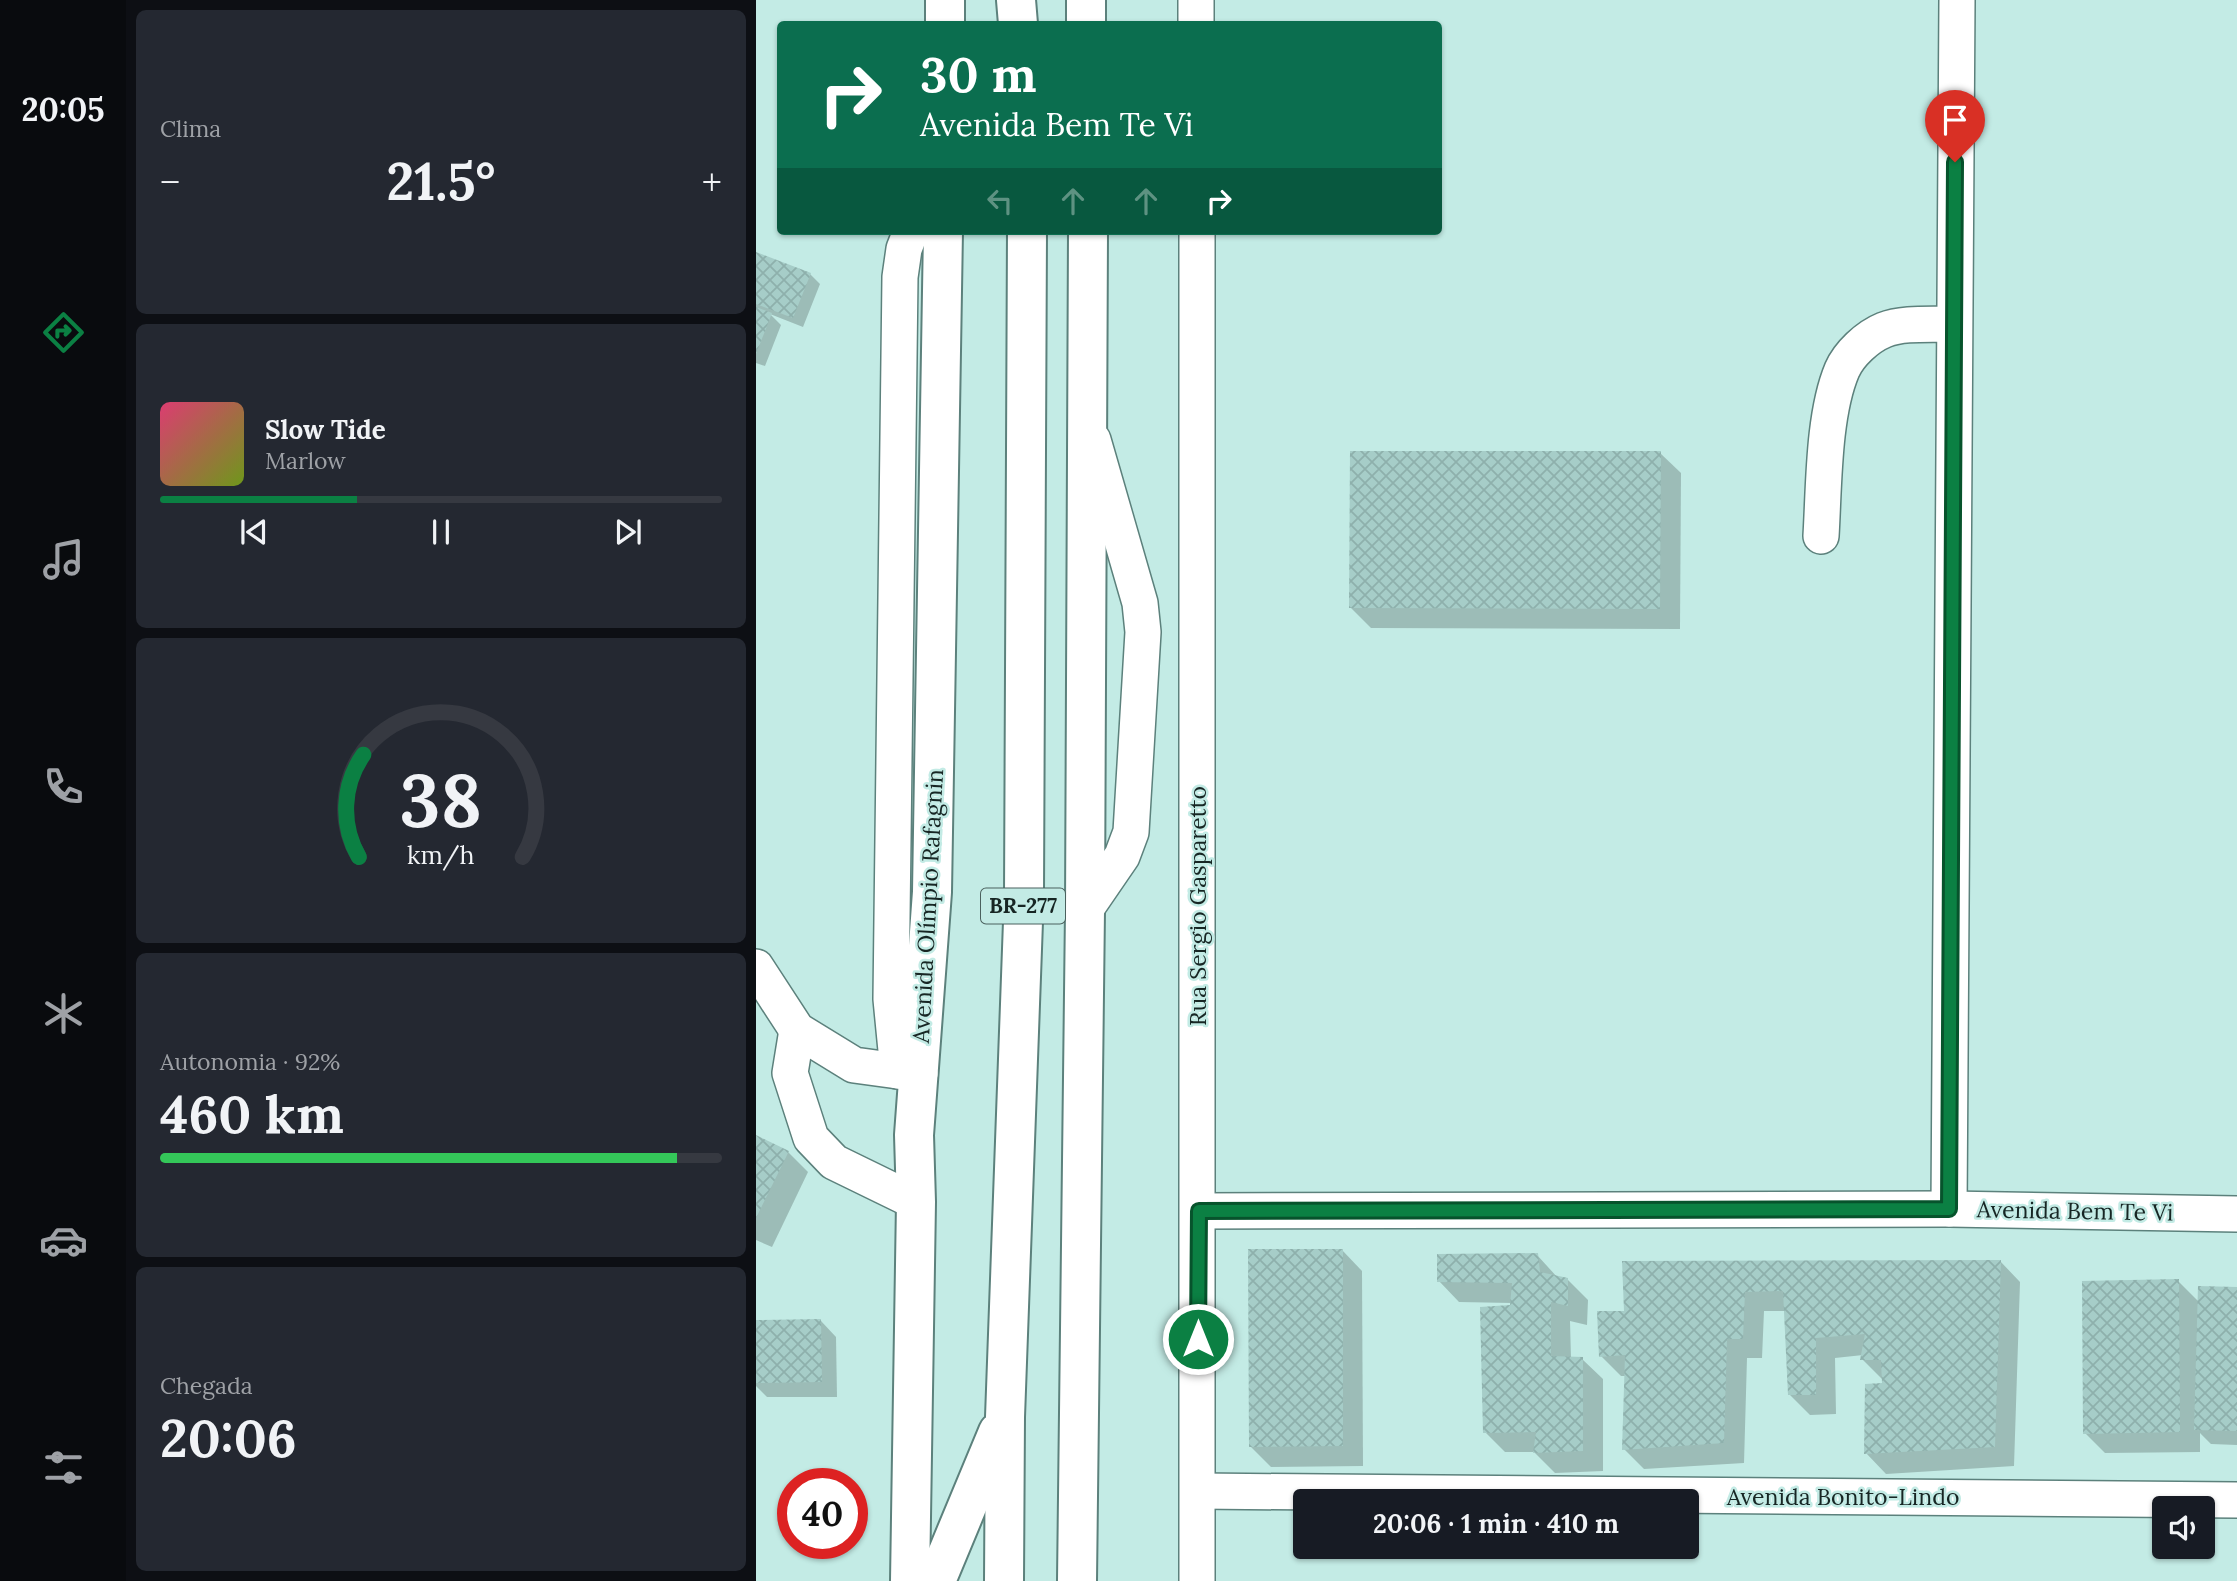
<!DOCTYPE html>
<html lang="pt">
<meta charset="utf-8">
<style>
body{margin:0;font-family:Lora,serif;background:#242831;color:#f1f3f6;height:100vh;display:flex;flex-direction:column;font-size:26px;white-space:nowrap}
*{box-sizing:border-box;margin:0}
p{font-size:23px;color:#9ea1a6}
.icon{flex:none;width:38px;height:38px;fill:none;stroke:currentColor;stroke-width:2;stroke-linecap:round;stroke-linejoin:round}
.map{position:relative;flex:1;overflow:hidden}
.side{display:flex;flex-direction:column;gap:10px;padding:10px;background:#0d0f14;width:630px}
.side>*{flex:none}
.hud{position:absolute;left:21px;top:21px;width:665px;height:214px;border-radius:7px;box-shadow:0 2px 5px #0004;background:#0b6e4f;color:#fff;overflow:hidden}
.fabs{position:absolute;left:1396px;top:1496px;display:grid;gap:14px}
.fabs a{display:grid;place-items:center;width:63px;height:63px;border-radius:7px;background:#171b24;box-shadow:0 2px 5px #0004;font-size:35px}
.speed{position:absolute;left:21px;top:1468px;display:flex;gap:14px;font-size:35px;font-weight:700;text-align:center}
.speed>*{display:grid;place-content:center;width:91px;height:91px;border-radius:50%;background:#171b24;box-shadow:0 2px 5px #0004;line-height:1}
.speed .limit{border:10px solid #d22;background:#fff;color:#111}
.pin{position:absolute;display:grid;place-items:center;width:60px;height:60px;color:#fff;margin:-72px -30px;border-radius:50% 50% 50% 0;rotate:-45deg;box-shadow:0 0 7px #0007}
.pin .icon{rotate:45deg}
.me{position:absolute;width:77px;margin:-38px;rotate:0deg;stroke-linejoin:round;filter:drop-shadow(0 0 5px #0008)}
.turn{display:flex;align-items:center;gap:24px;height:147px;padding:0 28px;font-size:32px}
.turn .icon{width:91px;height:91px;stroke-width:2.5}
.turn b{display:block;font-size:49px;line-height:60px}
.lanes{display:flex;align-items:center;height:66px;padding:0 28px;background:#0003;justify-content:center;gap:35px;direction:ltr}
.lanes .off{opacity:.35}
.big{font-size:52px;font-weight:800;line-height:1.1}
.side .tile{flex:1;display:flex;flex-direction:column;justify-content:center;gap:10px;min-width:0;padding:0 24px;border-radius:10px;background:#242831}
.side .dial{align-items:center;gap:0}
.dial svg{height:182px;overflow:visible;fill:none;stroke:#363941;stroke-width:7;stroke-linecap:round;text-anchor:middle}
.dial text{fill:#f1f3f6;stroke:none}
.song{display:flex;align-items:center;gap:21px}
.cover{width:84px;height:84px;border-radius:10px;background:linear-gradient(135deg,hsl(340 70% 55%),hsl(80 70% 35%))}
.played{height:7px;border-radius:4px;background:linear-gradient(90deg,#0b8043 35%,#363941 35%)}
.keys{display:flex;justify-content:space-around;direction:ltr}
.heat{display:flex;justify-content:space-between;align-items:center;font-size:38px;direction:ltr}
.charge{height:10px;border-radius:5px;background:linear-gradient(90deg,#34c759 92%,#363941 0)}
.trip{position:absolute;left:537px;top:1489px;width:406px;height:70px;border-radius:7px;background:#171b24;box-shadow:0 2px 5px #0004;font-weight:800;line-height:70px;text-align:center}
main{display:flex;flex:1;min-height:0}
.dock{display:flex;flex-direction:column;width:126px;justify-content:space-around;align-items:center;background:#090b0e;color:#9ea1a6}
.dock .icon{width:49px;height:49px}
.dock .on{color:#0b8043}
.dock b{font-size:32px;color:#f1f3f6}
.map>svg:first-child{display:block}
</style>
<main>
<nav class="dock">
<b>20:05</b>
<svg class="icon on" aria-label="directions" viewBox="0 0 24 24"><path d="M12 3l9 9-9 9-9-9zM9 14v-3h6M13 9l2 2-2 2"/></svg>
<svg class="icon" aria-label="music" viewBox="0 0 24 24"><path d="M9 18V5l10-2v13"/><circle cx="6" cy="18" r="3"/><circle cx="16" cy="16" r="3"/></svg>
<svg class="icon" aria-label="phone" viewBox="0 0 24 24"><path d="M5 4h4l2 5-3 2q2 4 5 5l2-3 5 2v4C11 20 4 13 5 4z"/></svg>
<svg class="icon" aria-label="climate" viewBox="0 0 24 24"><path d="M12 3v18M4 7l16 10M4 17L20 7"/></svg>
<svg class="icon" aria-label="car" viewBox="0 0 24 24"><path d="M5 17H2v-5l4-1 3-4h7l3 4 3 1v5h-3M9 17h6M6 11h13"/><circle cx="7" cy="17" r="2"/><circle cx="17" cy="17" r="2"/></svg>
<svg class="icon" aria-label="filters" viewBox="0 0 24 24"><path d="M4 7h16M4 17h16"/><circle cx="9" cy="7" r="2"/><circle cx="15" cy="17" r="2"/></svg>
</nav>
<section class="side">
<div class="tile"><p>Clima</p>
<div class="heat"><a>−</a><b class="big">21.5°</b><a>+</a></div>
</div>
<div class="tile">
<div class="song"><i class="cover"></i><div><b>Slow Tide</b><p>Marlow</p></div></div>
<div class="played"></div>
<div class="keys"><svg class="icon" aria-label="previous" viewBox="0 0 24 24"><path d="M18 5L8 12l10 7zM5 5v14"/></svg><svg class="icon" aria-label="pause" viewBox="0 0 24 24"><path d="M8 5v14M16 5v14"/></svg><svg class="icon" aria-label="next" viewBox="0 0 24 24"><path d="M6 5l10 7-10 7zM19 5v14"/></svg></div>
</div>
<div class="tile dial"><svg viewBox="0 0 100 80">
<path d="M14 69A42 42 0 1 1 86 69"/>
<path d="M14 69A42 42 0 0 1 16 24" stroke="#0b8043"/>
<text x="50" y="56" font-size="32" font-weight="700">38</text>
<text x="50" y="72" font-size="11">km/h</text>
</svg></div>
<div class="tile"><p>Autonomia · 92%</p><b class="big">460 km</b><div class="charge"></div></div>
<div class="tile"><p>Chegada</p><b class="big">20:06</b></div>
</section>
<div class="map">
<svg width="1481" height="1581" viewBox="0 0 1481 1581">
<defs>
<pattern id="building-cross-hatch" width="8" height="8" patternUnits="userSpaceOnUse" patternTransform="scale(1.75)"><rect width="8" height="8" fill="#a6cdc8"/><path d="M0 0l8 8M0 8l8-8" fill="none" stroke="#8eb0ac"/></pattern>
</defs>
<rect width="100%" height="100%" fill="#c3ebe5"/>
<g fill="#0003">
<polygon points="0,254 54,274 64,284 47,327 14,314 25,325 9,366 0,363"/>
<polygon points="904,453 925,473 924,629 615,628 595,608"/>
<polygon points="0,1137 32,1152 52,1172 16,1247 0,1240"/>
<polygon points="586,1250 606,1271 607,1466 515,1467 494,1446"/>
<polygon points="781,1255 802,1278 812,1280 832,1300 831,1325 814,1321 815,1359 826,1359 847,1379 847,1471 799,1473 778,1452 749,1452 729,1432 756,1303 703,1302 683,1281"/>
<polygon points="1244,1261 1264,1282 1258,1466 1130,1474 1110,1453 1128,1385 1126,1379 1106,1359 1107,1355 1079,1358 1080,1414 1054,1415 1034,1395 1030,1311 1008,1311 1006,1358 991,1358 988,1463 888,1469 868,1449 870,1376 865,1376 845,1356 870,1313 867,1263"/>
<polygon points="1422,1281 1443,1302 1481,1289 1481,1445 1455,1444 1444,1433 1444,1452 1349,1453 1329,1433"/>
<polygon points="65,1321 80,1337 81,1397 11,1397 0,1386 0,1322"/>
</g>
<g fill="url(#building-cross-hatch)">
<polygon points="0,252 55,273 37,318 0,304"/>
<polygon points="0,307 16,313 0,354"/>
<polygon points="594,451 905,451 904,609 593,608"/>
<polygon points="0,1135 33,1151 0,1218"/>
<polygon points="492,1249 587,1249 587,1446 493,1447"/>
<polygon points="782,1253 784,1272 812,1278 812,1306 795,1302 795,1356 827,1357 827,1451 777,1453 780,1432 727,1433 724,1307 754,1305 756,1283 681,1282 681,1254"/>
<polygon points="1245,1260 1239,1447 1108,1454 1109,1384 1126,1383 1125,1360 1104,1360 1109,1334 1060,1338 1060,1395 1032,1395 1027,1291 989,1292 987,1339 971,1339 968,1443 866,1450 869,1355 843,1357 841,1311 868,1311 866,1261"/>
<polygon points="1423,1279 1424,1432 1327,1434 1326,1281"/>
<polygon points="1442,1286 1481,1287 1481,1431 1438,1430"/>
<polygon points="65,1319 66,1382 0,1383 0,1320"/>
</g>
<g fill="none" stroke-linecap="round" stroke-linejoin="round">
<g stroke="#5c817c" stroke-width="38">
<g id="minor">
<polyline points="440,0 440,24"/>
<polyline points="441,231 441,1581"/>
<path d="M1065,536C1068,487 1067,415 1086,370C1093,354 1111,337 1128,330C1148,322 1176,325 1198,324"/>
<polyline points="329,910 366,856 375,832 387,632 384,603 337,440"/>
<polyline points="0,967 41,1030 98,1065 164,1074"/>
<polyline points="41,1030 34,1073 55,1138 78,1162 160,1202"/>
<polyline points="142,1071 135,999 144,277 148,249 155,231"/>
<polyline points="1193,1209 1201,0"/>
<polyline points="443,1211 1193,1209 1481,1214"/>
<polyline points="442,1491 1481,1500"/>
</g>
</g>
<g stroke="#5c817c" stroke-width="42">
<g id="major">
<polyline points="189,24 189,0"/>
<polyline points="154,1581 160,1202 158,1135 176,892 187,231"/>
</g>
</g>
<g stroke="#5c817c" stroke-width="42">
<g id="highway">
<polyline points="260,0 262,24"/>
<polyline points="330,0 330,24"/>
<polyline points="180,1581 242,1432"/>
<polyline points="248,1581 249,1417 268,894 271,231"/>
<polyline points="321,1581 329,910 332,231"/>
</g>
</g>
<use href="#minor" stroke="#fff" stroke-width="35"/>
<use href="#major" stroke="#fff" stroke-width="38"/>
<use href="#highway" stroke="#fff" stroke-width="38"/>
</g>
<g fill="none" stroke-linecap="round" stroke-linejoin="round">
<g stroke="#07532c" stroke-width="18">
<polyline id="route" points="442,1339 443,1211 1193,1209 1199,162"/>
</g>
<use href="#route" stroke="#0b8043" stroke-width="12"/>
</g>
<g text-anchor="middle" stroke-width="5" stroke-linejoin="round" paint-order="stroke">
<rect fill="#c3ebe5" stroke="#4b615e" stroke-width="2" x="225" y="888.5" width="84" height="35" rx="5"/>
<g font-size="21" font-weight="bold" fill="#172624">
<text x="267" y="913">BR-277</text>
</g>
<g font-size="23" fill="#172624" stroke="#c3ebe5">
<text transform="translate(172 906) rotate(-87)" y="8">Avenida Olímpio Rafagnin</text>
<text transform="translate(442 906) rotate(-90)" y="8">Rua Sergio Gasparetto</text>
<text transform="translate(1319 1211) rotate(1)" y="8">Avenida Bem Te Vi</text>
<text x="1087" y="1505">Avenida Bonito-Lindo</text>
</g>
</g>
</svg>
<div class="fabs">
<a><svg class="icon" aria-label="sound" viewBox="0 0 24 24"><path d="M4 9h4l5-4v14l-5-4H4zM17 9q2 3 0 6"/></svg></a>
</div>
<div class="speed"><div class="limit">40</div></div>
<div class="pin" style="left:1199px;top:162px;background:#d93025"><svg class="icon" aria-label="arrive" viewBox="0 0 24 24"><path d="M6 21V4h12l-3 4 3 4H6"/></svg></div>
<svg class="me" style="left:442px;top:1339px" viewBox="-20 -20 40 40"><circle r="17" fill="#0b8043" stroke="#fff" stroke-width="3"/><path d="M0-11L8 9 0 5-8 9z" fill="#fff"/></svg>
<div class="trip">20:06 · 1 min · 410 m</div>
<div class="hud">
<div class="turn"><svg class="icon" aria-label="right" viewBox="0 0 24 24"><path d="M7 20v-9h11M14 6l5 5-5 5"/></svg><div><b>30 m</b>Avenida Bem Te Vi</div></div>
<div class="lanes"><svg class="icon off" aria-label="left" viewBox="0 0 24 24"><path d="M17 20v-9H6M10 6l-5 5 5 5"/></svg><svg class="icon off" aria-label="ahead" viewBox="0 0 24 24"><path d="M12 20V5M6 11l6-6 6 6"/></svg><svg class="icon off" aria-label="ahead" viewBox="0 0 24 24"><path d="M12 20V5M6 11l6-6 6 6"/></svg><svg class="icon" aria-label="right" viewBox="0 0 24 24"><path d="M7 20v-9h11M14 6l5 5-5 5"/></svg></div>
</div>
</div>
</main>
